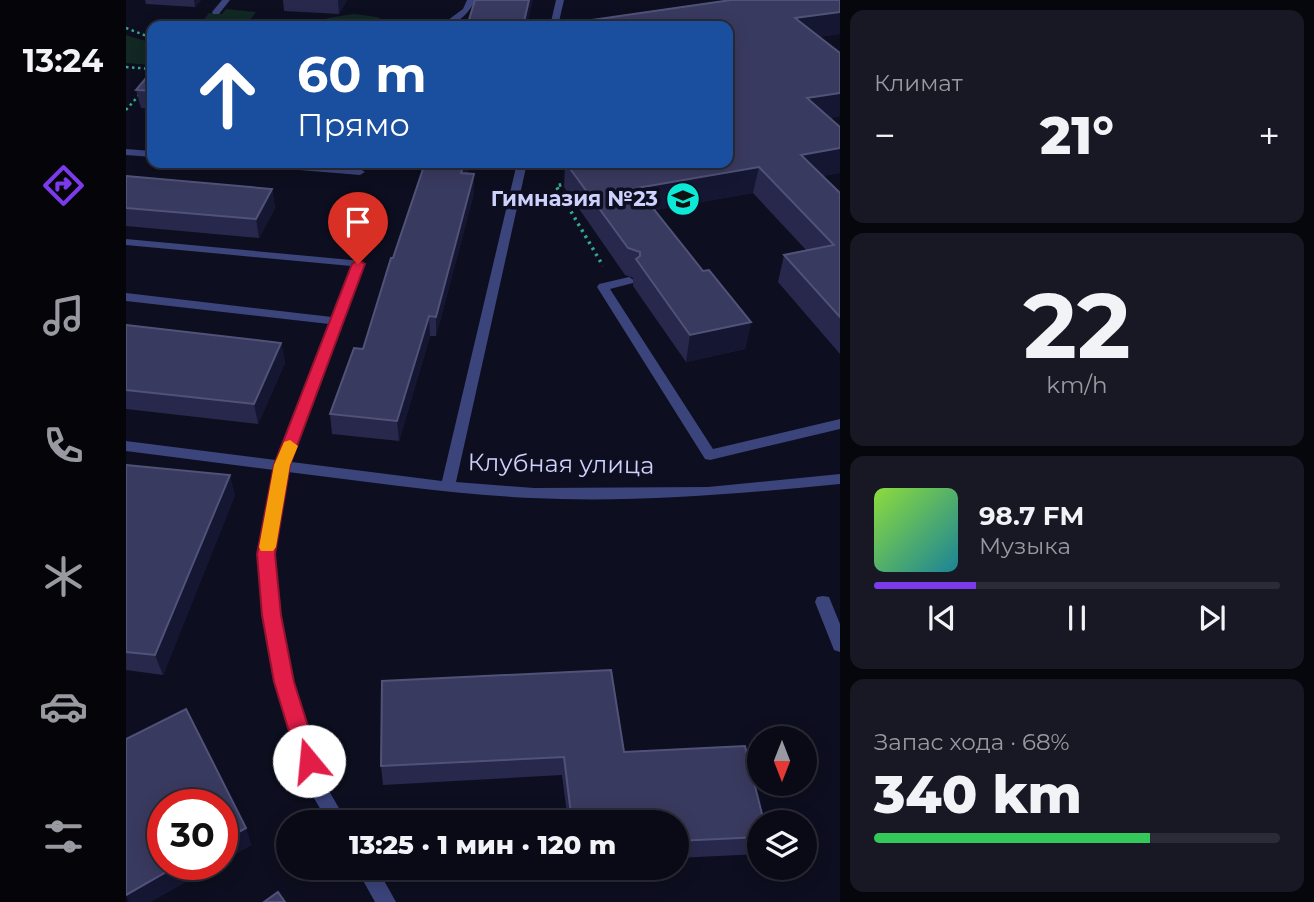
<!DOCTYPE html>
<html lang="ru">
<meta charset="utf-8">
<style>
body{margin:0;font-family:Montserrat,sans-serif;background:#181824;color:#f1f3f6;height:100vh;display:flex;flex-direction:column;font-size:26px;white-space:nowrap}
*{box-sizing:border-box;margin:0}
p{font-size:23px;color:#999aa1}
.icon{flex:none;width:38px;height:38px;fill:none;stroke:currentColor;stroke-width:2;stroke-linecap:round;stroke-linejoin:round}
.map{position:relative;flex:1;overflow:hidden}
.details{display:flex;flex-direction:column;gap:10px;padding:10px;background:#06060d;width:474px}
.details>*{flex:none}
.top-card{position:absolute;left:21px;top:21px;width:586px;height:147px;border-radius:14px;box-shadow:0 4px 18px #0003,0 0 0 2px #2a2b36;background:#1a4fa0;color:#fff;overflow:hidden}
.needle{width:46px;rotate:180deg}
.fabs{position:absolute;left:621px;top:726px;display:grid;gap:14px}
.fabs a{display:grid;place-items:center;width:70px;height:70px;border-radius:50%;background:#0a0a17;box-shadow:0 4px 18px #0003,0 0 0 2px #2a2b36;font-size:35px}
.speed{position:absolute;left:21px;top:789px;display:flex;gap:14px;font-size:35px;font-weight:700;text-align:center}
.speed>*{display:grid;place-content:center;width:91px;height:91px;border-radius:50%;background:#0a0a17;box-shadow:0 4px 18px #0003,0 0 0 2px #2a2b36;line-height:1}
.speed .limit{border:10px solid #d22;background:#fff;color:#111}
.pin{position:absolute;display:grid;place-items:center;width:60px;height:60px;color:#fff;margin:-72px -30px;border-radius:50% 50% 50% 0;rotate:-45deg;box-shadow:0 0 7px #0007}
.pin .icon{rotate:45deg}
.me{position:absolute;width:77px;margin:-38px;rotate:343deg;stroke-linejoin:round;filter:drop-shadow(0 0 5px #0008)}
.turn{display:flex;align-items:center;gap:24px;height:147px;padding:0 35px;font-size:32px}
.turn .icon{width:91px;height:91px;stroke-width:2.5}
.turn b{display:block;font-size:49px;line-height:60px}
.big{font-size:52px;font-weight:800;line-height:1.1}
.details .widget{flex:1;display:flex;flex-direction:column;justify-content:center;gap:10px;min-width:0;padding:0 24px;border-radius:14px;background:#181824}
.details .dial{align-items:center;gap:0}
.dial b{font-size:91px;line-height:1}
.song{display:flex;align-items:center;gap:21px}
.cover{width:84px;height:84px;border-radius:10px;background:linear-gradient(135deg,hsl(90 70% 55%),hsl(190 70% 35%))}
.played{height:7px;border-radius:4px;background:linear-gradient(90deg,#7c3aed 25%,#2a2b36 25%)}
.keys{display:flex;justify-content:space-around;direction:ltr}
.heat{display:flex;justify-content:space-between;align-items:center;font-size:38px;direction:ltr}
.charge{height:10px;border-radius:5px;background:linear-gradient(90deg,#34c759 68%,#2a2b36 0)}
.trip{position:absolute;left:150px;top:810px;width:413px;height:70px;border-radius:35px;background:#0a0a17;box-shadow:0 4px 18px #0003,0 0 0 2px #2a2b36;font-weight:800;line-height:70px;text-align:center}
main{display:flex;flex:1;min-height:0}
.tabs{display:flex;flex-direction:column;width:126px;justify-content:space-around;align-items:center;background:#040409;color:#999aa1}
.tabs .icon{width:49px;height:49px}
.tabs .selected{color:#7c3aed}
.tabs b{font-size:32px;color:#f1f3f6}
.map>svg:first-child{display:block}
</style>
<main>
<nav class="tabs">
<b>13:24</b>
<svg class="icon selected" aria-label="directions" viewBox="0 0 24 24"><path d="M12 3l9 9-9 9-9-9zM9 14v-3h6M13 9l2 2-2 2"/></svg>
<svg class="icon" aria-label="music" viewBox="0 0 24 24"><path d="M9 18V5l10-2v13"/><circle cx="6" cy="18" r="3"/><circle cx="16" cy="16" r="3"/></svg>
<svg class="icon" aria-label="phone" viewBox="0 0 24 24"><path d="M5 4h4l2 5-3 2q2 4 5 5l2-3 5 2v4C11 20 4 13 5 4z"/></svg>
<svg class="icon" aria-label="climate" viewBox="0 0 24 24"><path d="M12 3v18M4 7l16 10M4 17L20 7"/></svg>
<svg class="icon" aria-label="car" viewBox="0 0 24 24"><path d="M5 17H2v-5l4-1 3-4h7l3 4 3 1v5h-3M9 17h6M6 11h13"/><circle cx="7" cy="17" r="2"/><circle cx="17" cy="17" r="2"/></svg>
<svg class="icon" aria-label="filters" viewBox="0 0 24 24"><path d="M4 7h16M4 17h16"/><circle cx="9" cy="7" r="2"/><circle cx="15" cy="17" r="2"/></svg>
</nav>
<div class="map">
<svg width="714" height="902" viewBox="0 0 714 902">
<rect width="100%" height="100%" fill="#0d0e1f"/>
<g fill="#112823">
<polygon points="100,9 130,12 119,26 73,26 83,13 96,14"/>
<polygon points="228,14 251,17 268,26 187,26 202,18"/>
<polygon points="0,35 26,43 26,65 0,63"/>
</g>
<g fill="none" stroke-linecap="round" stroke-linejoin="round">
<g stroke="#34ab8e" stroke-width="2.5" stroke-dasharray="2.5 3.5" stroke-linecap="butt">
<polyline points="0,28 26,38"/>
<polyline points="0,67 26,69"/>
<polyline points="0,110 14,94"/>
</g>
<polyline stroke="#34ab8e" stroke-width="3.5" stroke-dasharray="2.5 4.5" stroke-linecap="butt" points="442,183 430,186 477,266"/>
<g fill="#3b447b" fill-rule="evenodd">
<polygon points="96,0 104,0 93,14 87,14 86,12"/>
<path d="M341,0H349C343,14 330,26 314,26L337,9Z"/>
<polygon points="0,149 26,151 26,157 0,155"/>
<polygon points="120,163 159,163 234,169 239,172 234,175 125,166"/>
<polygon points="0,239 236,261 238,263 161,469 151,469 149,465 203,324 0,301 0,293 206,317 225,266 0,245"/>
<polygon points="503,277 509,281 507,283 484,289 587,449 714,419 714,429 584,460 579,459 471,287 473,284"/>
<polygon points="697,596 703,597 714,624 714,652 708,650 689,602 691,597"/>
</g>
<g fill="#3b447b" fill-rule="evenodd">
<polygon points="430,0 438,0 432,26 424,26"/>
<path d="M391,163H401L330,482L408,488L582,487L714,474V484C611,494 508,503 405,498C324,494 243,482 162,472L148,554L154,615L167,682L199,784L221,822H202L182,788L149,682L138,615L132,554L148,470L0,451V441L316,481Z"/>
<polygon points="230,868 251,868 270,902 249,902"/>
</g>
</g>
<g fill="#28284c">
<polygon points="19,0 75,0 69,7 20,4"/>
<polygon points="157,0 221,0 213,14 158,11"/>
<polygon points="714,0 714,34 693,37 714,53 714,116 704,118 714,127 714,173 696,176 714,193 714,354 652,282 658,255 681,251 627,193 529,210 577,271 625,322 619,349 560,362 507,286 507,278 499,275 438,187 439,163 602,163 602,26 466,26 466,20"/>
<polygon points="26,71 26,109 15,108 10,90"/>
<polygon points="299,163 344,163 341,174 348,193 310,336 304,336 273,441 206,434 204,414 237,349"/>
<polygon points="0,176 146,189 149,208 133,238 0,226"/>
<polygon points="0,325 155,343 159,363 132,424 0,409"/>
<polygon points="0,465 109,495 37,675 0,670"/>
<polygon points="498,752 634,822 634,854 551,858 551,822 442,822 436,775 257,785 255,766"/>
</g>
<g fill="#151632">
<polygon points="68,0 75,0 69,7"/>
<polygon points="212,0 221,0 213,14"/>
<polygon points="403,0 407,0 401,26 397,26"/>
<polygon points="714,12 714,34 664,42 669,18"/>
<polygon points="714,93 714,116 675,123 681,98"/>
<polygon points="714,148 714,173 669,181 675,155"/>
<polygon points="338,163 344,163 335,192 335,173"/>
<polygon points="633,167 627,193 508,214 511,188"/>
<polygon points="348,174 348,193 310,336 310,317"/>
<polygon points="146,189 149,208 133,238 130,219"/>
<polygon points="303,316 304,336 273,441 271,421"/>
<polygon points="625,322 619,349 560,362 564,335"/>
<polygon points="155,343 159,363 132,424 128,404"/>
<polygon points="104,475 109,495 37,675 29,655"/>
<polygon points="120,828 126,845 96,862 96,841"/>
<polygon points="54,864 92,864 25,902 3,902 0,895"/>
</g>
<g fill="#393a5f" stroke="#515278" stroke-width="2">
<polygon points="349,0 403,0 397,26 341,26"/>
<polygon points="605,0 714,0 714,12 669,18 714,53 714,93 681,98 714,127 714,148 675,155 714,193 714,317 658,255 708,245 633,167 511,188 577,271 583,270 625,322 564,335 510,259 514,256 514,252 502,248 440,163 602,163 602,26 472,26 466,20"/>
<polygon points="26,71 26,91 10,90"/>
<polygon points="299,163 338,163 335,173 348,174 310,317 303,316 271,421 204,414 228,348 237,349 265,258 267,258"/>
<polygon points="0,176 146,189 130,219 0,208"/>
<polygon points="0,325 155,343 128,404 0,390"/>
<polygon points="0,465 104,475 29,655 0,652"/>
<polygon points="485,670 498,752 619,746 638,822 634,822 634,837 551,841 551,822 446,822 438,757 255,766 256,681"/>
<polygon points="60,709 120,828 96,841 96,805 37,805 37,864 54,864 0,895 0,739"/>
<polygon points="152,892 159,902 138,902"/>
</g>
<polygon fill="#e11d48" stroke="#92132f" stroke-width="2" points="232,260 239,264 164,465 149,554 155,615 168,682 193,761 190,768 183,771 175,768 172,761 148,682 136,615 131,554 148,465 226,264"/>
<polygon fill="#f59e0b" points="164,440 172,446 164,465 150,547 147,551 135,551 133,547 148,465 158,442"/>
<defs>
<g id="school-disc" transform="scale(1.75)"><circle r="9.5" fill="#0cead7" stroke="#0d0e1f"/><path d="M0-5L7-2L0 1L-7-2ZM-4 1L0 2.5L4 1V4Q0 6-4 4Z" fill="#111"/></g>
</defs>
<g fill-rule="evenodd">
<use href="#school-disc" x="557" y="199"/>
</g>
<g text-anchor="middle" stroke-width="7" stroke-linejoin="round" paint-order="stroke">
<g font-size="21" font-weight="bold" fill="#ced1fc" stroke="#0d0e1f" text-anchor="end">
<text x="532" y="206">Гимназия №23</text>
</g>
<g font-size="24" fill="#ced1fc" stroke="#0d0e1f">
<text transform="translate(435 464) rotate(1)" y="8">Клубная улица</text>
</g>
</g>
</svg>
<div class="fabs">
<a><svg class="needle" viewBox="-14 -14 28 28"><path d="M0-13l5 13h-10z" fill="#e53935"/><path d="M0 13l5-13h-10z" fill="#999aa1"/></svg></a>
<a><svg class="icon" aria-label="layers" viewBox="0 0 24 24"><path d="M12 4l9 5-9 5-9-5zM3 14l9 5 9-5"/></svg></a>
</div>
<div class="speed"><div class="limit">30</div></div>
<div class="pin" style="left:232px;top:264px;background:#d93025"><svg class="icon" aria-label="arrive" viewBox="0 0 24 24"><path d="M6 21V4h12l-3 4 3 4H6"/></svg></div>
<svg class="me" style="left:183px;top:761px" viewBox="-20 -20 40 40"><circle r="19" fill="#fff"/><path d="M0-13L10 11 0 6-10 11z" fill="#e11d48"/></svg>
<div class="trip">13:25 · 1 мин · 120 m</div>
<div class="top-card">
<div class="turn"><svg class="icon" aria-label="ahead" viewBox="0 0 24 24"><path d="M12 20V5M6 11l6-6 6 6"/></svg><div><b>60 m</b>Прямо</div></div>
</div>
</div>
<section class="details">
<div class="widget"><p>Климат</p>
<div class="heat"><a>−</a><b class="big">21°</b><a>+</a></div>
</div>
<div class="widget dial"><b>22</b><p>km/h</p></div>
<div class="widget">
<div class="song"><i class="cover"></i><div><b>98.7 FM</b><p>Музыка</p></div></div>
<div class="played"></div>
<div class="keys"><svg class="icon" aria-label="previous" viewBox="0 0 24 24"><path d="M18 5L8 12l10 7zM5 5v14"/></svg><svg class="icon" aria-label="pause" viewBox="0 0 24 24"><path d="M8 5v14M16 5v14"/></svg><svg class="icon" aria-label="next" viewBox="0 0 24 24"><path d="M6 5l10 7-10 7zM19 5v14"/></svg></div>
</div>
<div class="widget"><p>Запас хода · 68%</p><b class="big">340 km</b><div class="charge"></div></div>
</section>
</main>
